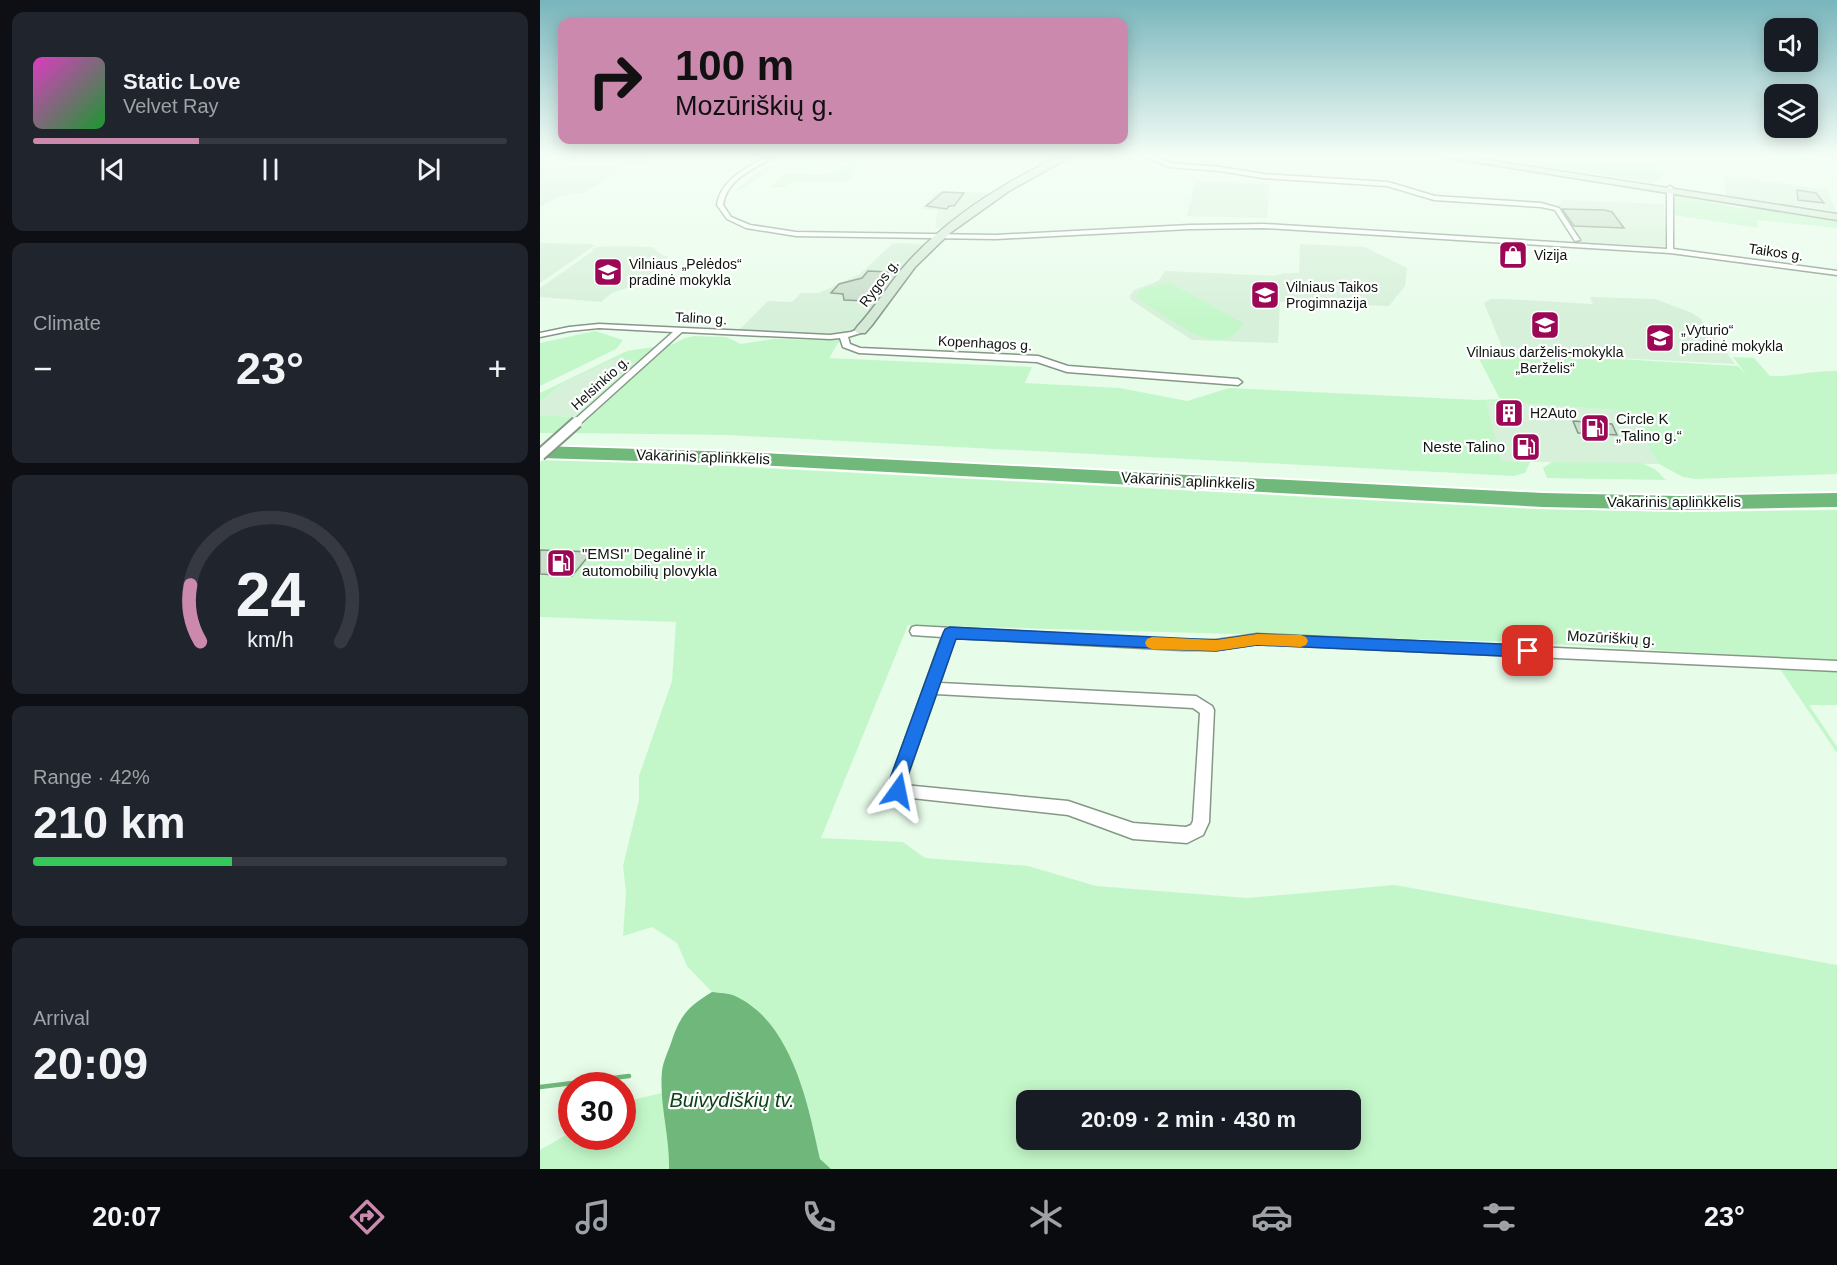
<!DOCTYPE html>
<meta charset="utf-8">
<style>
body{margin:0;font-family:Helvetica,sans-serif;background:#20242c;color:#f1f3f6;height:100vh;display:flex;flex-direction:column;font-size:22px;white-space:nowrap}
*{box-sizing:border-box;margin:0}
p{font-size:20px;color:#9ea1a6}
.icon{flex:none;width:33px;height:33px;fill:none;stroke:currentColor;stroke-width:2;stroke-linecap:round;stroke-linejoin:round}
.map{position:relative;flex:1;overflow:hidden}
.side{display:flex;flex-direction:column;gap:12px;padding:12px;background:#0d0f14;width:540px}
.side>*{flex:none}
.guide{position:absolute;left:18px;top:18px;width:570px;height:126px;border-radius:12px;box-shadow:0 3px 15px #0003;background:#cb89ae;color:#111;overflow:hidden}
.fabs{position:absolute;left:1224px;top:18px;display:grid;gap:12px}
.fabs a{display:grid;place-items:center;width:54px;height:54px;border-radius:12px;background:#171b24;box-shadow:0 3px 15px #0003;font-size:30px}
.speed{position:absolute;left:18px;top:1072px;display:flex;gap:12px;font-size:30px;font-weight:700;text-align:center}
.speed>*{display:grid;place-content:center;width:78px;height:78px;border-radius:50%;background:#171b24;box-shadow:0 3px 15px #0003;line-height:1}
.speed .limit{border:9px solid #d22;background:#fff;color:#111}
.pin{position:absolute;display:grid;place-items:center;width:51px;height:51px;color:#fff;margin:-26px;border-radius:12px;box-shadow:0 3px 9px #0006}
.me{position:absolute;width:66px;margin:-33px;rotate:12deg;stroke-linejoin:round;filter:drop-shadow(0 0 4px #0008)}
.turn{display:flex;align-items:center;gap:21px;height:126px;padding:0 18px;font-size:27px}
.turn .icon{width:78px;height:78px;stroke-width:2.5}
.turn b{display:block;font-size:42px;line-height:51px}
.big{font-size:45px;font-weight:700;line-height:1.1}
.side .widget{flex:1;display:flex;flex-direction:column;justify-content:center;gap:9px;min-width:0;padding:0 21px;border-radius:12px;background:#20242c}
.side .dial{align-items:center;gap:0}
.dial svg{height:156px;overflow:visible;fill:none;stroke:#363941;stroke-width:7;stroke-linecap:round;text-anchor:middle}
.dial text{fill:#f1f3f6;stroke:none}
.song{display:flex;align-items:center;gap:18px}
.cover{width:72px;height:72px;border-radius:9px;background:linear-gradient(135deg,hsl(310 70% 55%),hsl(130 70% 35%))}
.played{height:6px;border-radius:3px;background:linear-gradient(90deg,#cb89ae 35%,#363941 35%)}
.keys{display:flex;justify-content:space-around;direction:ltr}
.heat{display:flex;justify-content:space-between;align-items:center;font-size:33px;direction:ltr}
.charge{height:9px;border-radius:4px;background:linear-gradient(90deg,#34c759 42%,#363941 0)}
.trip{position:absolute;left:476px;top:1090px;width:345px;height:60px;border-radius:12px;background:#171b24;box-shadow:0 3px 15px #0003;font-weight:700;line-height:60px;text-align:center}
.dock{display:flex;height:96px;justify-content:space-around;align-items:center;background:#090b0e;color:#9ea1a6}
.dock .icon{width:42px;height:42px}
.dock .active{color:#cb89ae}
.dock b{font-size:27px;color:#f1f3f6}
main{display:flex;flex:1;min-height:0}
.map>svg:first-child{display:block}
</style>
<main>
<section class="side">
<div class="widget">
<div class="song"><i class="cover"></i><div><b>Static Love</b><p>Velvet Ray</p></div></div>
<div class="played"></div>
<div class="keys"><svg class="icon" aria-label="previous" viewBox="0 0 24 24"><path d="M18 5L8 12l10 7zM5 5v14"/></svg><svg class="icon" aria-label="pause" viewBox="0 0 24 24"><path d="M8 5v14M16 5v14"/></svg><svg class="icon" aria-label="next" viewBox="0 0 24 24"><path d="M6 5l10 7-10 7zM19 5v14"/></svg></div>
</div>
<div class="widget"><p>Climate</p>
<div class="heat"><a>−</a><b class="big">23°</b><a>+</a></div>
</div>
<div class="widget dial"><svg viewBox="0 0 100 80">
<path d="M14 69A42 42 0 1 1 86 69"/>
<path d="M14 69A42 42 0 0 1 9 40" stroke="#cb89ae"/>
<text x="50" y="56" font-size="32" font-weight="700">24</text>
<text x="50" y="72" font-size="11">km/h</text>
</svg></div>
<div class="widget"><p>Range · 42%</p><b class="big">210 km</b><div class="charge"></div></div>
<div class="widget"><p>Arrival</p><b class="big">20:09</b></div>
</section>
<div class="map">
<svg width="1297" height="1169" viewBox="0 0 1297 1169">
<rect width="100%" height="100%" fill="#e8fcea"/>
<g fill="#d6f0d9">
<polygon points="0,155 23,155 1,167 87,167 44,193 19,196 0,207"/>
<polygon points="35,155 114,155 99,165 25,161"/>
<polygon points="1184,175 1287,190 1296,211 1186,196"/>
<polygon points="655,181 729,184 727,218 647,216"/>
<polygon points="397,191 452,193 404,228 395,228 398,210 382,209"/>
<polygon points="1022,200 1124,204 1125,245 1120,247 1040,242 1017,208"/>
<polygon points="0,243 52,244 54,246 0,283"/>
<polygon points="353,243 387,244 321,327 313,332 298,335 196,333 228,301 252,302 261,293 279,293 320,274"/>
<polygon points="760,244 825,247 867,268 865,286 849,306 740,302 738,343 652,340 591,300 590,296 594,290 618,281 625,271 735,276 745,273 759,273"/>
<polygon points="73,246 112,247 124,256 129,256 126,258 129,259 96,285 72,293 61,302 0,297 0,288 53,251 51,250 56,247"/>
<polygon points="1050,297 1115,299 1150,312 1160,318 1195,364 975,353 962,347 944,303 951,299 966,299 1053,304"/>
<polygon points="73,360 96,361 33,417 0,415 0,402 23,383"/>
<polygon points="945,401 1077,410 1092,417 1119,464 961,461"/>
</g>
<g fill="#c3f7c9" fill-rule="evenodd">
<polygon points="245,155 258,155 243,166 235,166 202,189 196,190 215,174"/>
<polygon points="263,155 262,157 297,157 286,165 245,166 259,155"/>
<polygon points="927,155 1111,155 1122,162 1115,169 1127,173 1114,183"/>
<polygon points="300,157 331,159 322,168 315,167 309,173 312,176 306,182 254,181 243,187 229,187 247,173 288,175 305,164 293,163"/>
<polygon points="1137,196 1199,208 1219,208 1297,218 1297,228 1217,220 1218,228 1134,215 1133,197"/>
<polygon points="629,282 704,324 694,335 684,339 671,339 655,335 598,299 598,293 604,288"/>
<polygon points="55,331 83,340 76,349 0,386 0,343"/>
<path d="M154,336L186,337L201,344L233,339L300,340L289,358L492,367L485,383L580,388L647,401L689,388L938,400L960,399L936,353L940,351L1198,366L1207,376L1193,357L1214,358L1230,376C1253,377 1274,370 1297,371V474L1155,479L1143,477L1119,464L1092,418L1077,410L946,401L961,461L990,462L985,473L974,476L187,435L33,433L44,423L30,422L17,433H0V415L34,417L95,362L73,360L23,383L0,402V393L87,351L133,344L145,338Z"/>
<path d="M5,458L71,460L994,509L1158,512L1297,510V661L981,642L368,625L281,838L363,842L385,858L488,866L556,886L707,898L855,885L1297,965V1169H291L280,1159L272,1123L194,996L172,992L147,966L137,943L112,927L83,936L86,893L83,866L99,800V776L132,681L136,622L0,617V463ZM486,1101H810V1140H486Z"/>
<polygon points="1012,462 1101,463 1115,469 1126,480 1007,478 1003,468"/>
<polygon points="1240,669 1297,672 1297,705 1269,705 1297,747 1297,753"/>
<polygon points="122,1093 130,1145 129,1169 0,1169 0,1150 31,1132 32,1137 82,1137 83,1102"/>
</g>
<path fill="#70b77b" d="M172,992C179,993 189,993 195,996C252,1022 268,1104 280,1159L291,1169H129C130,1136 119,1104 122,1071C123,1061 129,1050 132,1040C141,1014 149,1006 172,992Z"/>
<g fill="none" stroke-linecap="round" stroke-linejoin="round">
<polyline stroke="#70b77b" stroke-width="4.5" points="0,1087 89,1076"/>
</g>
<g fill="#c9ddcb" stroke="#859887" stroke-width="1.5">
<polygon points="1257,190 1276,193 1284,203 1258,200"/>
<polygon points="403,192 424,193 414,206 409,206 407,209 386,206"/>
<polygon points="1022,209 1065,210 1072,212 1084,228 1034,226"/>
<polygon points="328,271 349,272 327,301 304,300 303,294 291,293 299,284 322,278"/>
<polygon points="1033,421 1072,424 1077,435 1038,433"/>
<polygon points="0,550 52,552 32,576 0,574"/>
</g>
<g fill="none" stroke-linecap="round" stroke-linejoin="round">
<g stroke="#859887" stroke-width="3">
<g id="street">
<path d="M229,155H236C216,169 187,177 183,205L191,217L210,225L256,232L456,235L650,225L724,224L1127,249V188L1130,186L1133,188V249L1297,271V275L1130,253L724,228L650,229L456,239L256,236L206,228L187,219L177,205C181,178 208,168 229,155Z"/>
<polygon points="600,155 609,155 631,163 680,167 723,174 848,182 895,196 1001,203 1019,208 1040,240 1035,241 1015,210 1001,207 894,200 847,186 723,178 680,171 630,167"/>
<polygon points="59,324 290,335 311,332 321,328 325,330 324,332 308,337 310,344 320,348 498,356 528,366 698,379 702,382 698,385 527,372 497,362 319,353 303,347 300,338 290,339 142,332 40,424 34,424 34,420 133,332 59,328 29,331 0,337 0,333 29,327"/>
<path d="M376,626L641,640H676L717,634L1297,661V671L717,644L676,650H641L415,638L400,683L656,696L672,706L674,710L669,822L663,835L647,843L593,839L528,815L353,796L349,784L402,637L372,635L370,631L372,627ZM396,694L653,708L660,713L653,821L651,825L646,827L593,823L528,801L364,785Z"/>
</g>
</g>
<g stroke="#859887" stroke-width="3">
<g id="secondary">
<path d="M522,155H534L469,191L410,233L375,267L332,325L325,333H317L315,330L317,327C336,307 349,283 368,262C411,215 465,182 522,155Z"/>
<polygon points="891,155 915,155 1297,214 1297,220"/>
</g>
</g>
<g stroke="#fff" stroke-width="4">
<polygon id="highway" points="0,446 200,452 1003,493 1139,496 1297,493 1297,507 1139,510 1003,507 200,464 0,458"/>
</g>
<use href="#street" fill="#fff" fill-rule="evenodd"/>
<use href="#secondary" fill="#d4ead7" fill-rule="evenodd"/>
<use href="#highway" fill="#71b87b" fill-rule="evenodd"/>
<g stroke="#859887" stroke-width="14" stroke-linecap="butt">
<polyline id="street-bridge" points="0,455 37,422"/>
</g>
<use href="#street-bridge" stroke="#fff" stroke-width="10"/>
</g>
<linearGradient id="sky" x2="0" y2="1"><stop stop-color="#78b5bc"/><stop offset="0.49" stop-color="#f5fef6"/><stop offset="1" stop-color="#f5fef6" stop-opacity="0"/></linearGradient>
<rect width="1297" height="319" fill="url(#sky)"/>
<polygon fill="#1a73e8" stroke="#114b97" stroke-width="1.5" points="410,627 676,640 717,634 988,645 994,646 996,651 994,655 988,657 717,645 676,651 416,639 365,784 367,791 364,797 358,799 352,797 348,784 403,633 405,629"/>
<polygon fill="#f59e0b" points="717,634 761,635 766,637 768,641 766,645 761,647 717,645 676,651 612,649 607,647 605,643 607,639 612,637 676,640"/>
<defs>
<g id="shop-square" transform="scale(1.5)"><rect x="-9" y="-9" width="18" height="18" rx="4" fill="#9c0856" stroke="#fff"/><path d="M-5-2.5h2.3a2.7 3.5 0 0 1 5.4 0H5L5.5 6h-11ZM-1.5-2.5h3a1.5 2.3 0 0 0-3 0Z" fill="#fff"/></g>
<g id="school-square" transform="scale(1.5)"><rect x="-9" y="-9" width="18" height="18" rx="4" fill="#9c0856" stroke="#fff"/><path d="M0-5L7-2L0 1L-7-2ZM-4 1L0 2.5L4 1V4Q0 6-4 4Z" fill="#fff"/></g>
<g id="building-square" transform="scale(1.5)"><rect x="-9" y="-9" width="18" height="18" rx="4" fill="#9c0856" stroke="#fff"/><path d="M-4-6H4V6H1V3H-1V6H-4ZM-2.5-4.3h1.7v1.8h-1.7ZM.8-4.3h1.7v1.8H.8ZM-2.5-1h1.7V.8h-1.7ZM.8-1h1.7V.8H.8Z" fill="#fff"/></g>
<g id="fuel-square" transform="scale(1.5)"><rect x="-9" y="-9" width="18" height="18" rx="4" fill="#9c0856" stroke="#fff"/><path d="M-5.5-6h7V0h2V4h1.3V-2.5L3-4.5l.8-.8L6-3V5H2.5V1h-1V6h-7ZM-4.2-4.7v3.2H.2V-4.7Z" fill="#fff"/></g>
</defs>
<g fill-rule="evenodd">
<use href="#shop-square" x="973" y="255"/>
<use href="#school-square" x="68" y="272"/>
<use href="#school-square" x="725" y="295"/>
<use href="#school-square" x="1005" y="325"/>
<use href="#school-square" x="1120" y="338"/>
<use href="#building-square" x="969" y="413"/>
<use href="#fuel-square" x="1055" y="428"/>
<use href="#fuel-square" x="986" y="447"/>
<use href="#fuel-square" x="21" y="563"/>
</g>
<g text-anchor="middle" stroke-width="4.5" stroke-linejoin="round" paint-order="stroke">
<g font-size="14" fill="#0e150f" stroke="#fff">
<text transform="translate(1236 252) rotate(8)" y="5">Taikos g.</text>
<text transform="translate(339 283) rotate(-53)" y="5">Rygos g.</text>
<text transform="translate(161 318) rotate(3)" y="5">Talino g.</text>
<text transform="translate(445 343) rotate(3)" y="5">Kopenhagos g.</text>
<text transform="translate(60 383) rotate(-42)" y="5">Helsinkio g.</text>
</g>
<g font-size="14" fill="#0e150f" stroke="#fff" text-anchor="start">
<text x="994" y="260">Vizija</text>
<text x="89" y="269">Vilniaus „Pelėdos“<tspan x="89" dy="16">pradinė mokykla</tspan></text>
<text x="746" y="292">Vilniaus Taikos<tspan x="746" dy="16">Progimnazija</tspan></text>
<text x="1141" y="335">„Vyturio“<tspan x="1141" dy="16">pradinė mokykla</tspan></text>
<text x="1005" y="357" text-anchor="middle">Vilniaus darželis-mokykla<tspan x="1005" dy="16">„Berželis“</tspan></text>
<text x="990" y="418">H2Auto</text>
</g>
<g font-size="15" fill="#0e150f" stroke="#fff" text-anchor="start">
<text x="1076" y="424">Circle K<tspan x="1076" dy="17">„Talino g.“</tspan></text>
<text x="965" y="452" text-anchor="end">Neste Talino</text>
<text x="42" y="559">"EMSI" Degalinė ir<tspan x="42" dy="17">automobilių plovykla</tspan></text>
</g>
<g font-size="15" fill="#0e150f" stroke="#fff">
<text transform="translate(163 457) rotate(2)" y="5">Vakarinis aplinkkelis</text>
<text transform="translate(648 481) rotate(3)" y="5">Vakarinis aplinkkelis</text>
<text x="1134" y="507">Vakarinis aplinkkelis</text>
<text transform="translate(1071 638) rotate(3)" y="5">Mozūriškių g.</text>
</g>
<g font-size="20" font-style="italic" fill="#0c4119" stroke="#fff">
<text x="192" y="1107">Buivydiškių tv.</text>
</g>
</g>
</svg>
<div class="fabs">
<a><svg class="icon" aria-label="sound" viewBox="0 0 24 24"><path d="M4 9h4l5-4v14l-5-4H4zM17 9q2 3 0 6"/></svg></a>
<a><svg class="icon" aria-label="layers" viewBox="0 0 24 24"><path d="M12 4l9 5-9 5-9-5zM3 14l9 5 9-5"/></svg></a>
</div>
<div class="speed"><div class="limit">30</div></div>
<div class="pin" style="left:988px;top:651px;background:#d93025"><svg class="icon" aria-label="arrive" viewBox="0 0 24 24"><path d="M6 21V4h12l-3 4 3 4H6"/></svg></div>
<svg class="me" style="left:358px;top:791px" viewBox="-20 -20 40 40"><path d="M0-17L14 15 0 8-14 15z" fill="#1a73e8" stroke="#fff" stroke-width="4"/></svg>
<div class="trip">20:09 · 2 min · 430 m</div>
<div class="guide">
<div class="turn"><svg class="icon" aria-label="right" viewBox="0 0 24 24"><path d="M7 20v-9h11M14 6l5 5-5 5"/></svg><div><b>100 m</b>Mozūriškių g.</div></div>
</div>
</div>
</main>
<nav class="dock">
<b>20:07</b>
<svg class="icon active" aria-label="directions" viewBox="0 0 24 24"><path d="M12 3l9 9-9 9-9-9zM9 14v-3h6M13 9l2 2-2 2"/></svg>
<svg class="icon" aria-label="music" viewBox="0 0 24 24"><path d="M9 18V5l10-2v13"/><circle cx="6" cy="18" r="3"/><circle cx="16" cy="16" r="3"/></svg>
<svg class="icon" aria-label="phone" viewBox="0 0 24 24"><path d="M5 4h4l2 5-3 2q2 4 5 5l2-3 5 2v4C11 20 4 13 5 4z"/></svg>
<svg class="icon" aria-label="climate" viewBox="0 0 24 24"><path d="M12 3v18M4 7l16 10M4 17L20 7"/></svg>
<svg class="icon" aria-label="car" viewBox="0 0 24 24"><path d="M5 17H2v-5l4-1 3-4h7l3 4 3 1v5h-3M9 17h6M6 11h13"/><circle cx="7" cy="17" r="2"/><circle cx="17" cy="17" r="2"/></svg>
<svg class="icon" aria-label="filters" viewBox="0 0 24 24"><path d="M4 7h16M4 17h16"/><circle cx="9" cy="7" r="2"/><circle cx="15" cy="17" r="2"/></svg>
<b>23°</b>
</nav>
